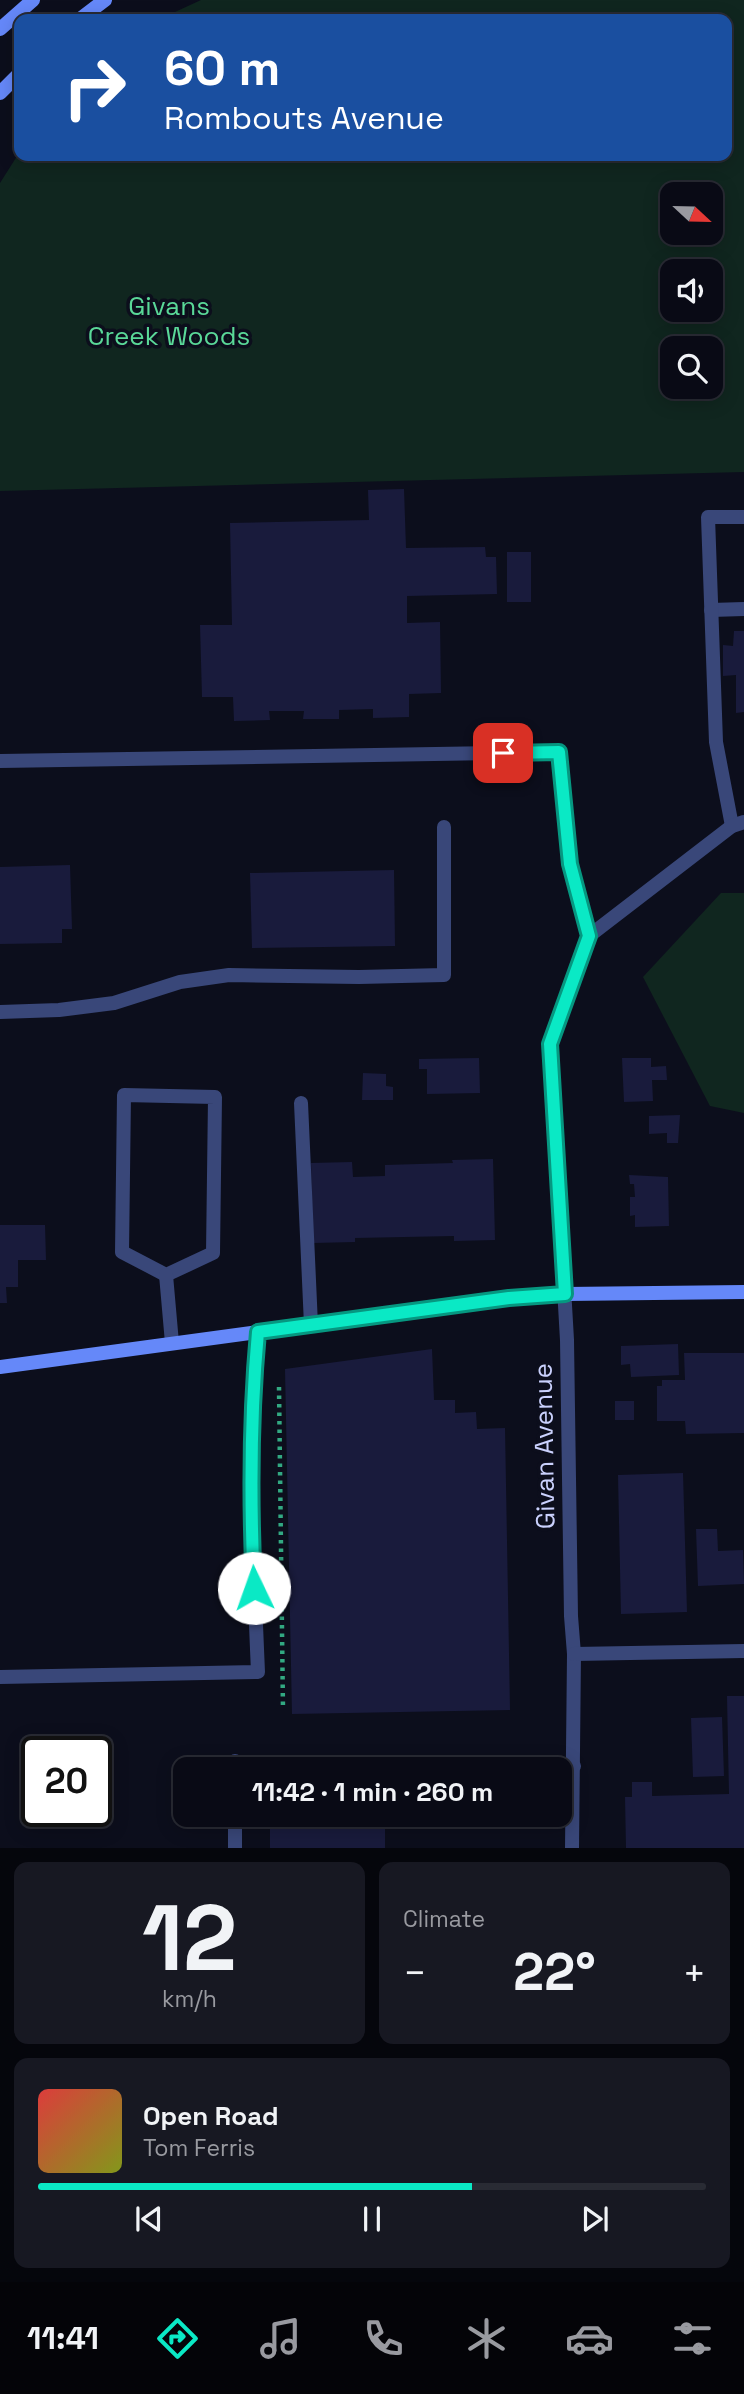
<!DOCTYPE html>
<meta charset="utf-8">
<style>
body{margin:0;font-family:"Space Grotesk",sans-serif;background:#171822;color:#f1f3f6;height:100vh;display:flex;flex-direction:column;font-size:26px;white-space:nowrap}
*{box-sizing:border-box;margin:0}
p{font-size:23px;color:#999aa0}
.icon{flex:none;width:38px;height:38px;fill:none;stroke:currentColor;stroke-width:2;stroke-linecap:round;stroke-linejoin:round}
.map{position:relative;height:1848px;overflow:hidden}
.side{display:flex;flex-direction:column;gap:14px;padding:14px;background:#05060c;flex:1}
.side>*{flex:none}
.hud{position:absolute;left:14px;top:14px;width:718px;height:147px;border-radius:14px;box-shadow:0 4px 18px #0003,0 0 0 2px #292b34;background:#1a4fa0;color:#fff;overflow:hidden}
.needle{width:46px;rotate:112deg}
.controls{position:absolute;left:660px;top:182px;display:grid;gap:14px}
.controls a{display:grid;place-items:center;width:63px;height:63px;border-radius:14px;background:#090a15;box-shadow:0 4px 18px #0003,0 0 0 2px #292b34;font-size:35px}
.speed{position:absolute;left:21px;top:1736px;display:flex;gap:14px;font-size:35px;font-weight:700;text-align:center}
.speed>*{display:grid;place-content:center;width:91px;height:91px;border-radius:50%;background:#090a15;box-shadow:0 4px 18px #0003,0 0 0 2px #292b34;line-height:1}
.speed .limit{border:4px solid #111;border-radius:10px;background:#fff;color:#111}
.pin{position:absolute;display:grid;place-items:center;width:60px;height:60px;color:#fff;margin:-30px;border-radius:14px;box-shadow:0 4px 10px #0006}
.me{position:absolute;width:77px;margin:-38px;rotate:357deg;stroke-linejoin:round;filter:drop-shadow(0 0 5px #0008)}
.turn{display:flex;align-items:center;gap:24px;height:147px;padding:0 35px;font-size:32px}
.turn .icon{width:91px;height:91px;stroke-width:2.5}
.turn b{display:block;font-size:49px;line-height:60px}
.big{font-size:52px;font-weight:800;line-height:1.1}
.side .card{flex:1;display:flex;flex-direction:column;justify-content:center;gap:10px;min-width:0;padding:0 24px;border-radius:14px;background:#171822}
.side .dial{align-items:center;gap:0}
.dial b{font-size:91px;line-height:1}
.song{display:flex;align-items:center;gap:21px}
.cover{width:84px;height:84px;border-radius:10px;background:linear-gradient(135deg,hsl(0 70% 55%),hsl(70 70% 35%))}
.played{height:7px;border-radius:4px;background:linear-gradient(90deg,#0ae9c5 65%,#292b34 65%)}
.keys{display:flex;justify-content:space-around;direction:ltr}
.heat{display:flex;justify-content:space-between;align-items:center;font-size:38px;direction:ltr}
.side .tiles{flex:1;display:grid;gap:14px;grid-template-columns:1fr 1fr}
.card:last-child{grid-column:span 2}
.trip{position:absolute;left:173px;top:1757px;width:399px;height:70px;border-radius:14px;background:#090a15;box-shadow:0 4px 18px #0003,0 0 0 2px #292b34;font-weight:800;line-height:70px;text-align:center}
.tabs{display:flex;height:112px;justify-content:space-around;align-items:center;background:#040408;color:#999aa0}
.tabs .icon{width:49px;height:49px}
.tabs .current{color:#0ae9c5}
.tabs b{font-size:32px;color:#f1f3f6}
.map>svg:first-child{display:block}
</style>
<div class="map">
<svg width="744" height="1848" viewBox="0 0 744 1848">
<rect width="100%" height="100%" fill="#0c0e1c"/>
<g fill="#10261f" fill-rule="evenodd">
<path d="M201,0H744V472L0,491V183L19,153V156H726V19H167L175,12ZM672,194H710V233H672ZM672,271H710V310H672ZM672,348H710V387H672Z"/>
<polygon points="721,893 744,893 744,1113 710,1106 643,977"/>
</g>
<g fill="#191b3c">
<polygon points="404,489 406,548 485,547 486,557 496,557 497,594 407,596 407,623 440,622 441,693 409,694 409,717 373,718 373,709 339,710 339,719 303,719 304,711 269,711 270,720 234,721 233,697 202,697 200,625 232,625 230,523 369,520 368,490"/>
<rect x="507" y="552" width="24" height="50"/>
<polygon points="734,631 744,631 744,712 736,713 736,675 723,676 723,645 733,646"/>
<polygon points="70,865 72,929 62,929 62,943 0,944 0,867"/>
<polygon points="394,870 395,946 252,948 250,873"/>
<polygon points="479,1058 480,1093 427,1094 427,1069 419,1069 419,1059"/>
<polygon points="622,1058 651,1058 651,1067 666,1066 667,1080 652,1080 653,1101 624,1102"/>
<polygon points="363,1073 386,1074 386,1086 393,1087 393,1100 362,1100"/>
<polygon points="680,1115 678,1143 667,1143 667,1133 649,1134 649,1116"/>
<polygon points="493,1159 495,1240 454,1241 454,1236 355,1238 355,1242 313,1243 311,1163 352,1162 353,1177 385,1176 385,1165 453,1163 452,1160"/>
<polygon points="629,1175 668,1177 669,1226 635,1227 635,1215 630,1216 630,1197 635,1197 634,1184 630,1184"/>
<polygon points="0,1225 45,1225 46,1260 18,1260 18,1287 6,1287 7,1303 0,1303"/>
<polygon points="678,1344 679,1375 631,1377 630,1364 621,1365 621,1346"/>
<polygon points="432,1349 434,1400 455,1400 455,1413 476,1412 477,1429 505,1428 510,1710 292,1714 285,1369"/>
<polygon points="684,1353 744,1353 744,1433 686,1434 685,1421 657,1421 657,1386 662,1386 662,1380 685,1380"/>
<rect x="615" y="1401" width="19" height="19"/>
<polygon points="683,1473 687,1612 621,1614 618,1475"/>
<polygon points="696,1529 717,1529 718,1551 743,1550 744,1584 698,1586"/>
<polygon points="727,1696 744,1696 744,1848 626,1848 625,1797 632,1797 632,1782 652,1782 652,1796 729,1794"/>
<polygon points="722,1717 724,1776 693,1777 691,1718"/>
<rect x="270" y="1815" width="115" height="33"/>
</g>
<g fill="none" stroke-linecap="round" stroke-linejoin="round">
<polyline stroke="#32a982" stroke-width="4.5" stroke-dasharray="3.5 5" stroke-linecap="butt" points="279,1387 283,1710"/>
<g stroke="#394779" stroke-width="14">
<polyline points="711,610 744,609"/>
<polyline points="0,761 559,752 570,864 589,936"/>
<polyline points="732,826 716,742 708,517 744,517"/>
<polyline points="0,1012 59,1010 114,1003 180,982 229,975 359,977 444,975 444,827"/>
<polyline points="550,1044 589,936 732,826 744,822"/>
<polygon points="124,1095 215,1097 213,1253 166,1275 122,1252"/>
<polyline points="301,1103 311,1325"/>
<polyline points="166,1275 172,1343"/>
<path d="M0,1677L258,1672C253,1559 248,1446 258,1332"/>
<polyline points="501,1764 574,1766"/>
<polyline points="235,1769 235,1761"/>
<polyline points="235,1848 235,1815"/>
</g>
<g stroke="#394779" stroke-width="14">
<polyline points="550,1044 567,1340 571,1616 574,1654 572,1848"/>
<polyline points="574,1654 744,1651"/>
</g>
<g stroke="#6588f9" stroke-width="14">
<polyline points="80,19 105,0"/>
<polyline points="0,29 33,0"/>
<polyline points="0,93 19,74"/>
<polyline points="0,1367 509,1298 565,1294 744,1292"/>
</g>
</g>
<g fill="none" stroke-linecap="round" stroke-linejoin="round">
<g stroke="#069780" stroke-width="18">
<path id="route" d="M254,1588C250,1502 250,1418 258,1332L509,1298L565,1294L550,1044L589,936L570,864L559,752L503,753"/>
</g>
<use href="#route" stroke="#0ae9c5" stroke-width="12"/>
</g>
<g text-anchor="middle" stroke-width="7" stroke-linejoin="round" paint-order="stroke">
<g font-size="26" fill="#5ad898" stroke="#0c0e1c">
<text x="169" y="315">Givans<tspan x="169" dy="30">Creek Woods</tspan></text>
</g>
<g font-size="26" fill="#cad1fd" stroke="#0c0e1c">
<text transform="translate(544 1446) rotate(-91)" y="9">Givan Avenue</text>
</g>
</g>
</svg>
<div class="controls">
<a><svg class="needle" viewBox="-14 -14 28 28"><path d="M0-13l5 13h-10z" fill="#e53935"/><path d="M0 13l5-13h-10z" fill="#999aa0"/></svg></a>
<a><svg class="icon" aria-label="sound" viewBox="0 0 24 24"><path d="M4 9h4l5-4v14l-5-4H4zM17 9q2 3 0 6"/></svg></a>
<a><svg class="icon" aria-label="search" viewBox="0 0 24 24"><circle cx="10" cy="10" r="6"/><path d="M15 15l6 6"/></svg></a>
</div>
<div class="speed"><div class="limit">20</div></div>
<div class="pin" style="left:503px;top:753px;background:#d93025"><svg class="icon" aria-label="arrive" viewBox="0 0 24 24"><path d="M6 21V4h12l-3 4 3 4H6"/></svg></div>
<svg class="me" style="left:254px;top:1588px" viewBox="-20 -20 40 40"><circle r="19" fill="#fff"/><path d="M0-13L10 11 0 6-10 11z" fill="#0ae9c5"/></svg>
<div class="trip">11:42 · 1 min · 260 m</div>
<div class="hud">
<div class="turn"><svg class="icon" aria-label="right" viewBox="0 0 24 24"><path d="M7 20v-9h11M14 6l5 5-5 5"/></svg><div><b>60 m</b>Rombouts Avenue</div></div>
</div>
</div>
<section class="side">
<div class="tiles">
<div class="card dial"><b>12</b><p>km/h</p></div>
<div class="card"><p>Climate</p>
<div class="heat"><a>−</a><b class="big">22°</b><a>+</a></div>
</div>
<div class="card">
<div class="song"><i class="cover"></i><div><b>Open Road</b><p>Tom Ferris</p></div></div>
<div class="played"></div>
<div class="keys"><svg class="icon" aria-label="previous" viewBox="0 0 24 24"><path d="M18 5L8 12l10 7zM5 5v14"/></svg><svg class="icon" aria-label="pause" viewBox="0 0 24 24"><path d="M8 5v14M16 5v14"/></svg><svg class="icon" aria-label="next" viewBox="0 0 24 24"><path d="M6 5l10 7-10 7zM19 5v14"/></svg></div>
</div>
</div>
</section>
<nav class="tabs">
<b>11:41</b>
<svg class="icon current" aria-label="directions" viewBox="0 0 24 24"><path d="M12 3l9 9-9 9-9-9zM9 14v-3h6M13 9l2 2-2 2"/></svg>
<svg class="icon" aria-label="music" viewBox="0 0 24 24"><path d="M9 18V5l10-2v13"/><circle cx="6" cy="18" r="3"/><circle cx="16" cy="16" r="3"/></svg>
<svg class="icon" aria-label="phone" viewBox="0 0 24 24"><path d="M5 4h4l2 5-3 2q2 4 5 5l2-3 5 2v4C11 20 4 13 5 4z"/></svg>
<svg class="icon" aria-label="climate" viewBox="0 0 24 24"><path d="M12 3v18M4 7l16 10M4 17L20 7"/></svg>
<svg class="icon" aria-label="car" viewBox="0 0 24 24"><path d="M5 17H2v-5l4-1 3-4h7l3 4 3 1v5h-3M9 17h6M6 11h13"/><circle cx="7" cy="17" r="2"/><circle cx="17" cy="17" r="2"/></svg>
<svg class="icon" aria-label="filters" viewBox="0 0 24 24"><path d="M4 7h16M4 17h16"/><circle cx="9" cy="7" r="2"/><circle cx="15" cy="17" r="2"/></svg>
</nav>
